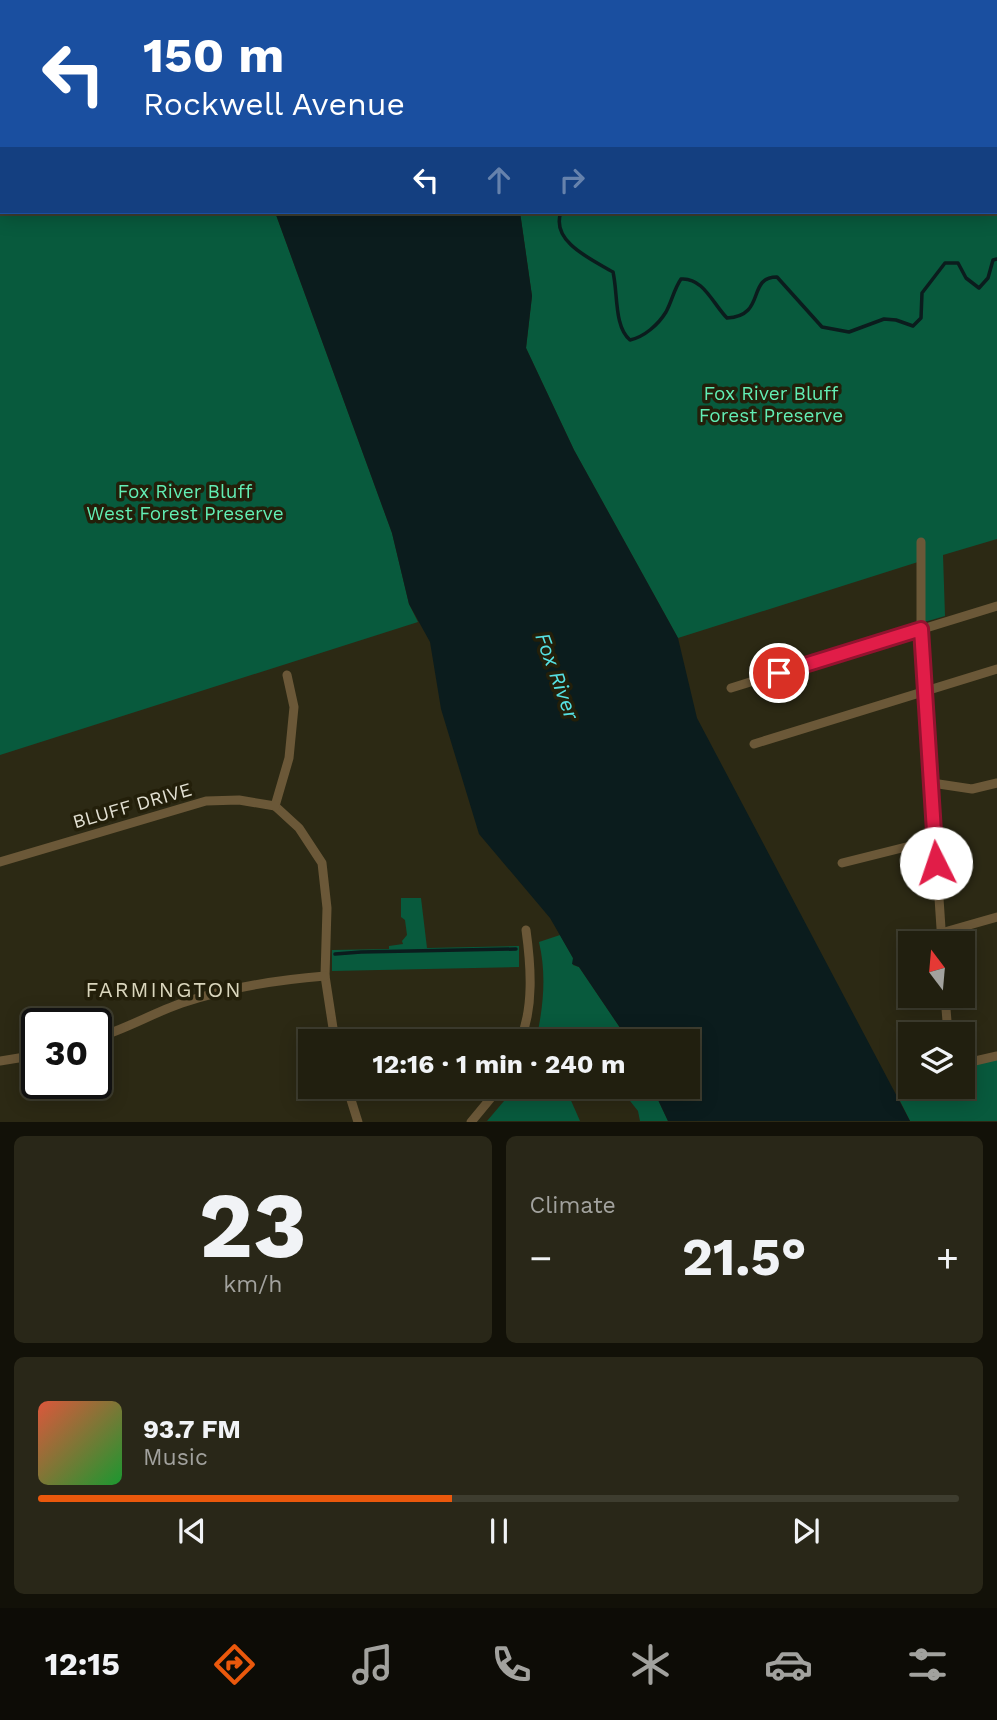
<!DOCTYPE html>
<meta charset="utf-8">
<style>
body{margin:0;font-family:"Work Sans",sans-serif;background:#292718;color:#f1f3f6;height:100vh;display:flex;flex-direction:column;font-size:26px;white-space:nowrap}
*{box-sizing:border-box;margin:0}
p{font-size:23px;color:#a2a29e}
.icon{flex:none;width:38px;height:38px;fill:none;stroke:currentColor;stroke-width:2;stroke-linecap:round;stroke-linejoin:round}
.map{position:relative;height:1122px;overflow:hidden}
.panel{display:flex;flex-direction:column;gap:14px;padding:14px;background:#121108;flex:1}
.panel>*{flex:none}
.hud{position:absolute;left:0px;top:0px;width:998px;height:214px;box-shadow:0 4px 18px #0003,0 0 0 2px #3e3d2f;background:#1a4fa0;color:#fff;overflow:hidden}
.needle{width:46px;rotate:344deg}
.buttons{position:absolute;left:898px;top:931px;display:grid;gap:14px}
.buttons a{display:grid;place-items:center;width:77px;height:77px;border-radius:0px;background:#211f0f;box-shadow:0 4px 18px #0003,0 0 0 2px #3e3d2f;font-size:35px}
.speed{position:absolute;left:21px;top:1008px;display:flex;gap:14px;font-size:35px;font-weight:700;text-align:center}
.speed>*{display:grid;place-content:center;width:91px;height:91px;border-radius:50%;background:#211f0f;box-shadow:0 4px 18px #0003,0 0 0 2px #3e3d2f;line-height:1}
.speed .limit{border:4px solid #111;border-radius:10px;background:#fff;color:#111}
.pin{position:absolute;display:grid;place-items:center;width:60px;height:60px;color:#fff;margin:-30px;border:4px solid #fff;border-radius:50%;box-shadow:0 2px 7px #0007}
.me{position:absolute;width:77px;margin:-38px;rotate:356deg;stroke-linejoin:round;filter:drop-shadow(0 0 5px #0008)}
.turn{display:flex;align-items:center;gap:24px;height:147px;padding:0 28px;font-size:32px}
.turn .icon{width:91px;height:91px;stroke-width:2.5}
.turn b{display:block;font-size:49px;line-height:60px}
.lanes{display:flex;align-items:center;height:66px;padding:0 28px;background:#0003;justify-content:center;gap:35px;direction:ltr}
.lanes .off{opacity:.35}
.big{font-size:52px;font-weight:700;line-height:1.1}
.panel .widget{flex:1;display:flex;flex-direction:column;justify-content:center;gap:10px;min-width:0;padding:0 24px;border-radius:10px;background:#292718}
.panel .dial{align-items:center;gap:0}
.dial b{font-size:91px;line-height:1}
.song{display:flex;align-items:center;gap:21px}
.cover{width:84px;height:84px;border-radius:10px;background:linear-gradient(135deg,hsl(10 70% 55%),hsl(130 70% 35%))}
.played{height:7px;border-radius:4px;background:linear-gradient(90deg,#ea580c 45%,#3e3d2f 45%)}
.keys{display:flex;justify-content:space-around;direction:ltr}
.heat{display:flex;justify-content:space-between;align-items:center;font-size:38px;direction:ltr}
.panel .tiles{flex:1;display:grid;gap:14px;grid-template-columns:1fr 1fr}
.widget:last-child{grid-column:span 2}
.trip{position:absolute;left:298px;top:1029px;width:402px;height:70px;border-radius:0px;background:#211f0f;box-shadow:0 4px 18px #0003,0 0 0 2px #3e3d2f;font-weight:700;line-height:70px;text-align:center}
.menu{display:flex;height:112px;justify-content:space-around;align-items:center;background:#0d0c06;color:#a2a29e}
.menu .icon{width:49px;height:49px}
.menu .selected{color:#ea580c}
.menu b{font-size:32px;color:#f1f3f6}
.map>svg:first-child{display:block}
</style>
<div class="map">
<svg width="997" height="1122" viewBox="0 0 997 1122">
<rect width="100%" height="100%" fill="#2c2914"/>
<g fill="#085a3d">
<polygon points="475,0 940,0 470,2"/>
<polygon points="0,33 2,212 275,212 392,533 409,604 418,622 0,755"/>
<polygon points="997,42 997,539 943,555 945,616 918,624 918,562 678,638 574,450 526,348 532,296 520,212 996,212"/>
<polygon points="401,898 421,898 427,948 519,946 519,967 332,971 332,950 389,949 389,946 403,944 402,941 407,935 405,920 401,917"/>
<path d="M560,935L573,958V965L579,967L629,1041H536C543,1008 547,976 539,942Z"/>
<polygon points="997,1057 997,1121 910,1121 898,1097 936,1087 962,1087 966,1067"/>
<polygon points="516,1087 573,1087 569,1096 580,1121 487,1121"/>
<polygon points="619,1087 652,1087 668,1121 640,1121 638,1111"/>
</g>
<polygon fill="#0b1c1d" points="275,212 520,212 532,296 526,348 574,450 678,638 697,718 910,1121 668,1121 652,1087 688,1087 688,1041 629,1041 579,967 572,964 573,958 550,918 479,834 441,709 430,642 409,604 392,533"/>
<g fill="none" stroke-linecap="round" stroke-linejoin="round">
<g stroke="#0b1c1d" stroke-width="3.5">
<path d="M561,212C550,242 593,260 613,272C618,293 614,327 630,340C644,337 658,325 666,312C672,301 674,289 681,279C703,277 713,304 727,318C767,316 746,277 777,277L822,327L849,332L884,319L896,320L913,326L921,318L922,293L945,263H958L966,278L979,288L988,278L993,260L997,259"/>
<polyline points="335,954 361,952 516,949"/>
</g>
<g stroke="#6b5838" stroke-width="9">
<polyline points="921,542 921,629 942,943"/>
<polyline points="731,688 997,606"/>
<polyline points="754,744 997,669"/>
<polyline points="932,783 972,789 997,783"/>
<polyline points="275,806 299,828 322,863 327,908 325,976 335,1041"/>
<polyline points="275,806 289,758 294,707 287,675"/>
<polyline points="0,862 206,801 239,800 275,806"/>
<polyline points="842,863 934,840"/>
<polyline points="941,933 997,917"/>
<polyline points="945,996 948,1034"/>
<path d="M96,1038C126,1029 153,1013 182,1003C229,987 276,980 325,976"/>
<path d="M520,1041C534,1007 531,966 526,930"/>
<polyline points="0,1061 37,1055"/>
<polyline points="962,1064 997,1056"/>
<polyline points="347,1087 358,1122"/>
<polyline points="471,1122 500,1087"/>
</g>
<g stroke="#91723d" stroke-width="12">
<polyline points="426,2 432,0"/>
<polyline points="0,10 2,10"/>
</g>
</g>
<g fill="none" stroke-linecap="round" stroke-linejoin="round">
<g stroke="#92132f" stroke-width="18">
<polyline id="route" points="779,673 921,629 936,863"/>
</g>
<use href="#route" stroke="#e11d48" stroke-width="12"/>
</g>
<g text-anchor="middle" stroke-width="7" stroke-linejoin="round" paint-order="stroke">
<g font-size="19" fill="#62eeb4" stroke="#231f0a">
<text x="771" y="400">Fox River Bluff<tspan x="771" dy="22">Forest Preserve</tspan></text>
<text x="185" y="498">Fox River Bluff<tspan x="185" dy="22">West Forest Preserve</tspan></text>
</g>
<g font-size="19" fill="#e3e1d4" stroke="#231f0a">
<text transform="translate(132 805) rotate(-16)" y="7">BLUFF DRIVE</text>
</g>
<g font-size="21" font-style="italic" fill="#56e1e3" stroke="#231f0a">
<text transform="translate(557 676) rotate(70)" y="7">Fox River</text>
</g>
<g font-size="21" letter-spacing="2" fill="#dad6bd" stroke="#231f0a">
<text x="164" y="997">FARMINGTON</text>
</g>
</g>
</svg>
<div class="buttons">
<a><svg class="needle" viewBox="-14 -14 28 28"><path d="M0-13l5 13h-10z" fill="#e53935"/><path d="M0 13l5-13h-10z" fill="#a2a29e"/></svg></a>
<a><svg class="icon" aria-label="layers" viewBox="0 0 24 24"><path d="M12 4l9 5-9 5-9-5zM3 14l9 5 9-5"/></svg></a>
</div>
<div class="speed"><div class="limit">30</div></div>
<div class="pin" style="left:779px;top:673px;background:#d93025"><svg class="icon" aria-label="arrive" viewBox="0 0 24 24"><path d="M6 21V4h12l-3 4 3 4H6"/></svg></div>
<svg class="me" style="left:936px;top:863px" viewBox="-20 -20 40 40"><circle r="19" fill="#fff"/><path d="M0-13L10 11 0 6-10 11z" fill="#e11d48"/></svg>
<div class="trip">12:16 · 1 min · 240 m</div>
<div class="hud">
<div class="turn"><svg class="icon" aria-label="left" viewBox="0 0 24 24"><path d="M17 20v-9H6M10 6l-5 5 5 5"/></svg><div><b>150 m</b>Rockwell Avenue</div></div>
<div class="lanes"><svg class="icon" aria-label="left" viewBox="0 0 24 24"><path d="M17 20v-9H6M10 6l-5 5 5 5"/></svg><svg class="icon off" aria-label="ahead" viewBox="0 0 24 24"><path d="M12 20V5M6 11l6-6 6 6"/></svg><svg class="icon off" aria-label="right" viewBox="0 0 24 24"><path d="M7 20v-9h11M14 6l5 5-5 5"/></svg></div>
</div>
</div>
<section class="panel">
<div class="tiles">
<div class="widget dial"><b>23</b><p>km/h</p></div>
<div class="widget"><p>Climate</p>
<div class="heat"><a>−</a><b class="big">21.5°</b><a>+</a></div>
</div>
<div class="widget">
<div class="song"><i class="cover"></i><div><b>93.7 FM</b><p>Music</p></div></div>
<div class="played"></div>
<div class="keys"><svg class="icon" aria-label="previous" viewBox="0 0 24 24"><path d="M18 5L8 12l10 7zM5 5v14"/></svg><svg class="icon" aria-label="pause" viewBox="0 0 24 24"><path d="M8 5v14M16 5v14"/></svg><svg class="icon" aria-label="next" viewBox="0 0 24 24"><path d="M6 5l10 7-10 7zM19 5v14"/></svg></div>
</div>
</div>
</section>
<nav class="menu">
<b>12:15</b>
<svg class="icon selected" aria-label="directions" viewBox="0 0 24 24"><path d="M12 3l9 9-9 9-9-9zM9 14v-3h6M13 9l2 2-2 2"/></svg>
<svg class="icon" aria-label="music" viewBox="0 0 24 24"><path d="M9 18V5l10-2v13"/><circle cx="6" cy="18" r="3"/><circle cx="16" cy="16" r="3"/></svg>
<svg class="icon" aria-label="phone" viewBox="0 0 24 24"><path d="M5 4h4l2 5-3 2q2 4 5 5l2-3 5 2v4C11 20 4 13 5 4z"/></svg>
<svg class="icon" aria-label="climate" viewBox="0 0 24 24"><path d="M12 3v18M4 7l16 10M4 17L20 7"/></svg>
<svg class="icon" aria-label="car" viewBox="0 0 24 24"><path d="M5 17H2v-5l4-1 3-4h7l3 4 3 1v5h-3M9 17h6M6 11h13"/><circle cx="7" cy="17" r="2"/><circle cx="17" cy="17" r="2"/></svg>
<svg class="icon" aria-label="filters" viewBox="0 0 24 24"><path d="M4 7h16M4 17h16"/><circle cx="9" cy="7" r="2"/><circle cx="15" cy="17" r="2"/></svg>
</nav>
